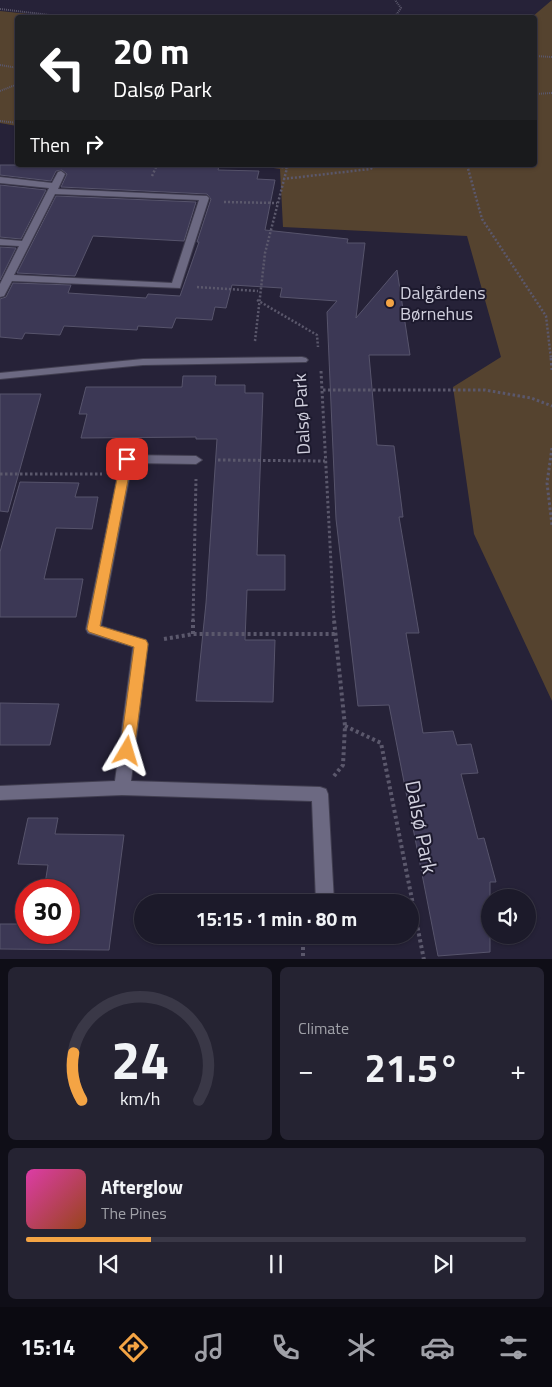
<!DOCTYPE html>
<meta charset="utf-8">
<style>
body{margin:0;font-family:"Titillium Web",sans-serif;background:#252332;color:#f1f3f6;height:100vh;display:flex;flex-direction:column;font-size:19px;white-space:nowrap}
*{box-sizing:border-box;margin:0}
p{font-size:16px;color:#a0a1a8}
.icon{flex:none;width:28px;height:28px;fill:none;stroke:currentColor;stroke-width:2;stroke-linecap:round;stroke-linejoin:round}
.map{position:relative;height:959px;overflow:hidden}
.drawer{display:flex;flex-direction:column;gap:8px;padding:8px;background:#0f0e17;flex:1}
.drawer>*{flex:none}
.guide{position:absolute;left:15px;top:15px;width:522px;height:152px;border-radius:5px;box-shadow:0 1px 4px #0004,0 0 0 1px #3a3847;background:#202124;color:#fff;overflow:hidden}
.fabs{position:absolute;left:481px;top:889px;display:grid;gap:10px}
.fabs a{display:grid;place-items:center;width:55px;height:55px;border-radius:50%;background:#1c1a2a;box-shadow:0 1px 4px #0004,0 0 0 1px #3a3847;font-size:25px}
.speed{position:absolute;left:15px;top:879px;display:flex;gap:10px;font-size:25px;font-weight:700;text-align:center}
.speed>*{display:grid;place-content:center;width:65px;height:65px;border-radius:50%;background:#1c1a2a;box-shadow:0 1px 4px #0004,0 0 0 1px #3a3847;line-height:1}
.speed .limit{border:8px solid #d22;background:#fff;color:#111}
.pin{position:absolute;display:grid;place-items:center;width:42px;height:42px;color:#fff;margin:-21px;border-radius:10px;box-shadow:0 2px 8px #0006}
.me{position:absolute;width:55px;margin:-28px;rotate:7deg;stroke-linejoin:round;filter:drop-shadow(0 0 4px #0008)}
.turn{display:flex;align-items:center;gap:18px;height:105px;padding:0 15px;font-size:22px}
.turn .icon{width:65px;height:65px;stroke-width:2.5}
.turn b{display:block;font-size:35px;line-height:42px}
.then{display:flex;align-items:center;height:48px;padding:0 15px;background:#0003;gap:10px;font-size:19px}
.big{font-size:38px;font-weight:700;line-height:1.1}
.drawer .tile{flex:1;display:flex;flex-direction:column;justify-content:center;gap:8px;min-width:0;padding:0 18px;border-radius:8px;background:#252332}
.drawer .dial{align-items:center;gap:0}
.dial svg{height:130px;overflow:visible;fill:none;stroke:#3a3847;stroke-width:7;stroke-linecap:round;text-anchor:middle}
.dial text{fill:#f1f3f6;stroke:none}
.song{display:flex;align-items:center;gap:15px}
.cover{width:60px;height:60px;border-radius:8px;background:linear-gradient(135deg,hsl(320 70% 55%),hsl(20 70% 35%))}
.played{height:5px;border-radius:2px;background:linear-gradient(90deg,#f4a444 25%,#3a3847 25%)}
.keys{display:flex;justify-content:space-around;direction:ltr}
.heat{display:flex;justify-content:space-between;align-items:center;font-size:28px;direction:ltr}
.drawer .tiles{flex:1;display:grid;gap:8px;grid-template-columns:1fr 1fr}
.tile:last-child{grid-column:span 2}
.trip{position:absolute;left:134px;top:894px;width:285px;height:50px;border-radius:25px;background:#1c1a2a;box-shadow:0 1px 4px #0004,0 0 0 1px #3a3847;font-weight:700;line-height:50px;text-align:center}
.dock{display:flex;height:80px;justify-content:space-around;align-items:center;background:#0b0a11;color:#a0a1a8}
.dock .icon{width:35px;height:35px}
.dock .current{color:#f4a444}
.dock b{font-size:22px;color:#f1f3f6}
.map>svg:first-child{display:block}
</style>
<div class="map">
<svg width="552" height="960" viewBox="0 0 552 960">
<rect width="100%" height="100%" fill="#262238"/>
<g fill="#55432f">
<polygon points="552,0 552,701 474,534 453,387 501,357 467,236 283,227 280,169 254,165 535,165 535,18 532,17"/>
<polygon points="0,11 57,17 18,18 17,126 0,123"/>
</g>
<g fill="#3c3855" stroke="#57546c">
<polygon points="0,165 189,165 219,166 218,170 259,171 257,179 275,180 265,230 348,239 347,243 365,243 356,318 397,270 410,355 369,355 377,445 394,446 403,517 399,517 419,633 406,633 423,733 453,731 457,745 471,744 478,773 461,774 478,839 484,838 496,882 490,882 490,952 438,956 389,705 358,706 336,519 327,312 337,301 280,297 282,288 232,285 226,308 215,307 212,320 176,318 172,328 138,326 137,330 64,326 60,335 25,333 22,339 0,337 0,299 6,297 13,283 71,285 68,293 146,298 148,294 180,296 199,242 197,242 211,199 207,194 61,187 67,174 62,170 56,171 51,181 0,175"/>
<polygon points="0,185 46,190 21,239 0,237"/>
<polygon points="56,196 196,202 184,241 93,236 75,276 17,273"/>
<polygon points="0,247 16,248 0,280"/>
<polygon points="183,376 216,376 215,385 245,385 245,393 263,393 257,555 285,555 285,590 247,590 245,640 275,640 273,702 196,701 206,603 217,439 196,439 196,437 81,438 87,414 79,414 86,387 182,387"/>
<polygon points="0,394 41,394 8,512 0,511"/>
<polygon points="20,482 79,483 75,497 98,497 92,529 56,528 44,579 83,579 76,617 0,617 0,552"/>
<polygon points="0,703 59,704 50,745 0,745"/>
<polygon points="28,818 58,818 55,834 124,835 109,950 0,949 0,924 26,924 26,932 69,932 69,890 44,890 48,865 18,864"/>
</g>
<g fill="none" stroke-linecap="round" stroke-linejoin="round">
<g stroke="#413e50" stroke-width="2">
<g id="street">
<path d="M61,171L65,174L58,189L207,196L209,198L180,288L12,281L4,296L0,297V284L19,246L0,245V239L22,241L49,188L0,183V177L52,183L58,172ZM55,194L199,200L172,283L14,275Z"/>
<polygon points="302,357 306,358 308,360 306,362 143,365 0,379 0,373 143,359"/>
<polygon points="127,455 196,456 202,460 196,464 132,463 101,626 146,640 148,644 131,781 320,787 326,789 328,794 334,902 316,902 312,801 122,795 0,800 0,786 115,781 133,647 88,633 86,629 121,459"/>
</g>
</g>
<g stroke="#5b586c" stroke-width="2" stroke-dasharray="1 1" stroke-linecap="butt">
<polyline points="0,9 74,18"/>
<polyline points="394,18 401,8 395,0"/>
<polyline points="535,56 552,57"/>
<polyline points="0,65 18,68"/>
<polyline points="0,91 18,84"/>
<polyline points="535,94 552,93"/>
<polyline points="0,121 18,123"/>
</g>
<g stroke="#5b586c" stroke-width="2.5" stroke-dasharray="2 2" stroke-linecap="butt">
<polyline points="467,165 482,219 546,316 551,359"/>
<polyline points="152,176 157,165"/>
<polyline points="283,179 370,169 378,165"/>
<polyline points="224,202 277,203"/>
<polyline points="197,287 258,291"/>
<polyline points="257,300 317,335 318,347"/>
<polyline points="255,341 265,253 287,168 271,165"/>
</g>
<g stroke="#5b586c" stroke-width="3" stroke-dasharray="2.5 2.5" stroke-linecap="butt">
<polyline points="551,358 552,370"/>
<polyline points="321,371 334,621"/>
<polyline points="323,390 485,390 531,398 552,406"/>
<polyline points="552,448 547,483 552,525"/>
<polyline points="218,460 325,461"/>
<polyline points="0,474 102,474"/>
<polyline points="193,621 196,479"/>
</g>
<g stroke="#5b586c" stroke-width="4" stroke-dasharray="3 3" stroke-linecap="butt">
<polyline points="193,634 193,620"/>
<polyline points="164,639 193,634 335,634"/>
<polyline points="345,726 381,743 424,960"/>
<polyline points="334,776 343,765 345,726 334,620"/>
<polyline points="303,935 303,960"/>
</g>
<use href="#street" fill="#6c6982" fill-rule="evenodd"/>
</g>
<polygon fill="#f4a444" stroke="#9f6b2c" points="127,456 132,459 100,626 146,640 148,644 134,751 132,755 127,757 122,755 120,751 134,647 89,632 87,629 121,459"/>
<circle fill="#f4a444" stroke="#1c192d" stroke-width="2" cx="390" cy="303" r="5"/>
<g text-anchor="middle" stroke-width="4" stroke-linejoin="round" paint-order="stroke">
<g font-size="18" fill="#d1d0de" stroke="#1c192d" text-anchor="start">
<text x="400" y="299">Dalgårdens<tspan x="400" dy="21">Børnehus</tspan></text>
</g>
<g font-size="18" fill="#d1d0de" stroke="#1c192d">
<text transform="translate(302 414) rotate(-93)" y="6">Dalsø Park</text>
</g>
<g font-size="21" fill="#d1d0de" stroke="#1c192d">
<text transform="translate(421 827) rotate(79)" y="7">Dalsø Park</text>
</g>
</g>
</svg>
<div class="fabs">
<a><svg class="icon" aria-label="sound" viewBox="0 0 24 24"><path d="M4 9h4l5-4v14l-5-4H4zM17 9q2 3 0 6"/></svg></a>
</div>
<div class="speed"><div class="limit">30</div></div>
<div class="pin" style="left:127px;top:459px;background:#d93025"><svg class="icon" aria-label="arrive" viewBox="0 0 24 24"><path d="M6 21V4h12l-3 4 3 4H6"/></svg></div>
<svg class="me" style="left:127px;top:751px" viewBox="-20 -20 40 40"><path d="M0-17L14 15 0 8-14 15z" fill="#f4a444" stroke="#fff" stroke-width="4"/></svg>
<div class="trip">15:15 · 1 min · 80 m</div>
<div class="guide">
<div class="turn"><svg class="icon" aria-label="left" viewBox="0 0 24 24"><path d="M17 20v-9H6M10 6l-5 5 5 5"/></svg><div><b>20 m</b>Dalsø Park</div></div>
<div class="then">Then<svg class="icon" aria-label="right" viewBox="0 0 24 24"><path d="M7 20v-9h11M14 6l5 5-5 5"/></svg></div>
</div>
</div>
<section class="drawer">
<div class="tiles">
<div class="tile dial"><svg viewBox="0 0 100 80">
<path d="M14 69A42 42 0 1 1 86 69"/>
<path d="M14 69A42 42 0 0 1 9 40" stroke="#f4a444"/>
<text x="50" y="56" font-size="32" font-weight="700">24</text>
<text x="50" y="72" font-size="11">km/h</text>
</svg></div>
<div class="tile"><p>Climate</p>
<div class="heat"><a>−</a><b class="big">21.5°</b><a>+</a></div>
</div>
<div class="tile">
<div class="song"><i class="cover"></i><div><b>Afterglow</b><p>The Pines</p></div></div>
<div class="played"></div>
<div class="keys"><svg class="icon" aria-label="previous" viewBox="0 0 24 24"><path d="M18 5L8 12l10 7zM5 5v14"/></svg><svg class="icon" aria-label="pause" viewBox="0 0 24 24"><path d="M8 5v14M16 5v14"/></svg><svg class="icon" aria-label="next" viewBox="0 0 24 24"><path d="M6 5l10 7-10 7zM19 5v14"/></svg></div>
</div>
</div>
</section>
<nav class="dock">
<b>15:14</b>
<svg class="icon current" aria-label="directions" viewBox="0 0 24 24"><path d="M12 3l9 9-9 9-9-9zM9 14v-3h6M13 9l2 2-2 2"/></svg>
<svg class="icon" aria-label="music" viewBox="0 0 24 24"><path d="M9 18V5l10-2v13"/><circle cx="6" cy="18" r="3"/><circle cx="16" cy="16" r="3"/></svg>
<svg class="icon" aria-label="phone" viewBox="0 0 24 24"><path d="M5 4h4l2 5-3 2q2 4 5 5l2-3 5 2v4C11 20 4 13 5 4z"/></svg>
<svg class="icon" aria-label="climate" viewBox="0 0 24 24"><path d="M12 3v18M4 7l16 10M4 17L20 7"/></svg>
<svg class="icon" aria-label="car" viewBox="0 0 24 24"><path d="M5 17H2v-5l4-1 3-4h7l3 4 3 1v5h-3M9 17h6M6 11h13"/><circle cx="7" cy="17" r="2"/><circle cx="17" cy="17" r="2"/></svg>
<svg class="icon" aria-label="filters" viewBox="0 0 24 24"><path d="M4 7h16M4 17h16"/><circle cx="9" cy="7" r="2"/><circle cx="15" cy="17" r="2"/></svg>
</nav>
